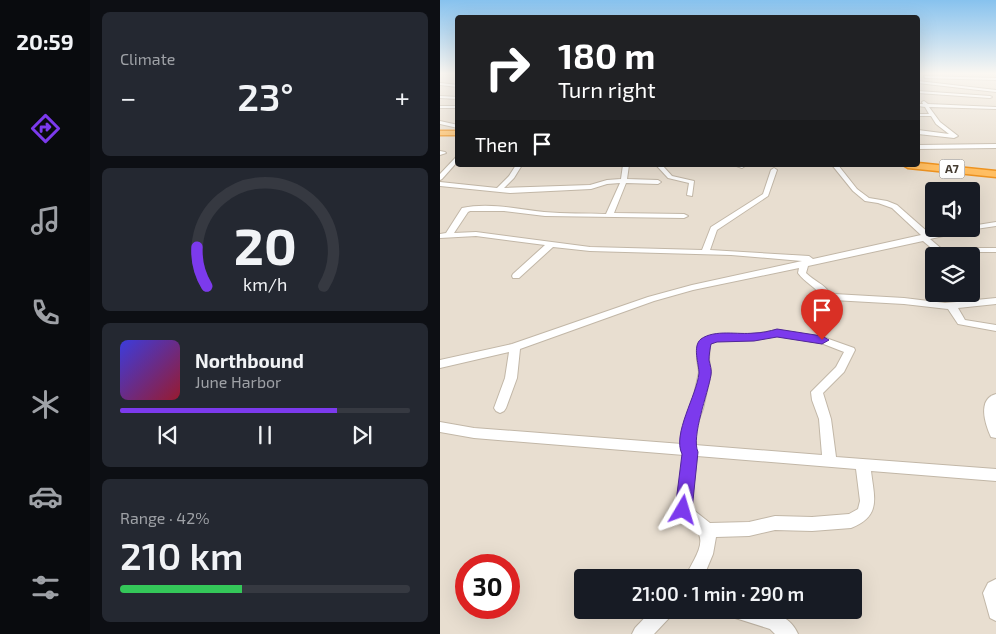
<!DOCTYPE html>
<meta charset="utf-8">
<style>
body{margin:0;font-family:"Exo 2",sans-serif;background:#242831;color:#f1f3f6;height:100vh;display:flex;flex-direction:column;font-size:19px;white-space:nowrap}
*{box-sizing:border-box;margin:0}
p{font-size:16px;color:#9ea1a6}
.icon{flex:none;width:28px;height:28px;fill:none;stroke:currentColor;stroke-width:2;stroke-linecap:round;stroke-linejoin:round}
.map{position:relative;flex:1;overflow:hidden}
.drawer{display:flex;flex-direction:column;gap:12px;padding:12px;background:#0d0f14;width:350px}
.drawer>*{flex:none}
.banner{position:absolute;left:15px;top:15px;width:465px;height:152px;border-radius:5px;box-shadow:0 5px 20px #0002;background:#202124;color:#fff;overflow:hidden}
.buttons{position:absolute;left:485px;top:182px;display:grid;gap:10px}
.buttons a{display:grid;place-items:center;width:55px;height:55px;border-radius:5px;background:#171b24;box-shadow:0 5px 20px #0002;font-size:25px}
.speed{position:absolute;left:15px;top:554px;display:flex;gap:10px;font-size:25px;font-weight:700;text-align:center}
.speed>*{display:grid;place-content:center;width:65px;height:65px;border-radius:50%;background:#171b24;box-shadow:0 5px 20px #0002;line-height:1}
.speed .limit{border:8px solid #d22;background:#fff;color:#111}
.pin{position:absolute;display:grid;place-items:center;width:42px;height:42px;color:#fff;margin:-51px -21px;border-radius:50% 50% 50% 0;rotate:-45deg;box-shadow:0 0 5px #0007}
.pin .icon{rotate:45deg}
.me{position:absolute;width:55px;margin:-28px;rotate:7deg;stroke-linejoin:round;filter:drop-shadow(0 0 4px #0008)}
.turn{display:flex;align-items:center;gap:18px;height:105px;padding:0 20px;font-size:22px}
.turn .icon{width:65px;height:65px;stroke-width:2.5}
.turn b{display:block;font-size:35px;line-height:42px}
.then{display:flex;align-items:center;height:48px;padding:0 20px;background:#0003;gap:10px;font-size:19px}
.big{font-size:38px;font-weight:600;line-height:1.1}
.drawer .tile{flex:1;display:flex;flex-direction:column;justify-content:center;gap:8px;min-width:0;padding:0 18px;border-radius:8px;background:#242831}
.drawer .dial{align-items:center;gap:0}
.dial svg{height:130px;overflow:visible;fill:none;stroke:#363941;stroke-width:7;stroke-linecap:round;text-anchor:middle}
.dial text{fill:#f1f3f6;stroke:none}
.song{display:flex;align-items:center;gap:15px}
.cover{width:60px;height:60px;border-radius:8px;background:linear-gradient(135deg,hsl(240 70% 55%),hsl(350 70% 35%))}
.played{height:5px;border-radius:2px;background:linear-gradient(90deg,#7c3aed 75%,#363941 75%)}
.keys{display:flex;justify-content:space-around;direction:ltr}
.heat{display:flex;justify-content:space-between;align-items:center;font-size:28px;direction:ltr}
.charge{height:8px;border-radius:4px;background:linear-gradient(90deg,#34c759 42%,#363941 0)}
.trip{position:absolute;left:134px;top:569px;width:288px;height:50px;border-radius:5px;background:#171b24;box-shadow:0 5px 20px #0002;font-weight:600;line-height:50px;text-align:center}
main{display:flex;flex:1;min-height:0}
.dock{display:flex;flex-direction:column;width:90px;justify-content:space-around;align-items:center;background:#090b0e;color:#9ea1a6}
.dock .icon{width:35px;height:35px}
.dock .active{color:#7c3aed}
.dock b{font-size:22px;color:#f1f3f6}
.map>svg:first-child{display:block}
</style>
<main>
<nav class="dock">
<b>20:59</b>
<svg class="icon active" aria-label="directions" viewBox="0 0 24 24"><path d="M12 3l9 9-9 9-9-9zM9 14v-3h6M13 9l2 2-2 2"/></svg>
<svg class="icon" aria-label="music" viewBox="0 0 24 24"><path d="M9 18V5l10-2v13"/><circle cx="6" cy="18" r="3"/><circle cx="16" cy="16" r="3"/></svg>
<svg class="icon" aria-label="phone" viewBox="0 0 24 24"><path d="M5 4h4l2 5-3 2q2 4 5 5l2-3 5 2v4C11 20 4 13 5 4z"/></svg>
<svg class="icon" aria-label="climate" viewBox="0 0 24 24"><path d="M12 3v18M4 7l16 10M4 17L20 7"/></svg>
<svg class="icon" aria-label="car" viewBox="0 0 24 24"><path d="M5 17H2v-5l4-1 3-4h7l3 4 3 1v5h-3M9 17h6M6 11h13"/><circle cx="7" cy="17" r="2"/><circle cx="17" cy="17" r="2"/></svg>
<svg class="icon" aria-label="filters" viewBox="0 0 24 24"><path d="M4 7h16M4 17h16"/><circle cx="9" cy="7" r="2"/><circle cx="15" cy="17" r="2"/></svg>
</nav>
<section class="drawer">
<div class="tile"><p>Climate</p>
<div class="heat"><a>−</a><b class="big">23°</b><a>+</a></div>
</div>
<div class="tile dial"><svg viewBox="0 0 100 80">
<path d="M14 69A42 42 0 1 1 86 69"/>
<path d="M14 69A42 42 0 0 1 8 45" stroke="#7c3aed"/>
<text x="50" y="56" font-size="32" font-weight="700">20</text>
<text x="50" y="72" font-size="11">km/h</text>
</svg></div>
<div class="tile">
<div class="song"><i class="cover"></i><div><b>Northbound</b><p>June Harbor</p></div></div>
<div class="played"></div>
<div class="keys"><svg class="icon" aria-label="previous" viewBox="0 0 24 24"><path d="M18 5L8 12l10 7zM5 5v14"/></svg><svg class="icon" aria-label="pause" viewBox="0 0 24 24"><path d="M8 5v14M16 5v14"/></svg><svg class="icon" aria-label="next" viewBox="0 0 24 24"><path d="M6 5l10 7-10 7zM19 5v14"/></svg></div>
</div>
<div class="tile"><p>Range · 42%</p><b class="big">210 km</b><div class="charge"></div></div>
</section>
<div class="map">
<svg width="556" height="634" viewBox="0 0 556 634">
<rect width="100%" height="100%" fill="#f3ede2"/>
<path fill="#e8ded0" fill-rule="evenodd" d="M0,74H17L18,165H478V74H556V634H0ZM494,191H531V229H494ZM494,256H531V294H494ZM26,565H69V608H26ZM142,578H412V610H142Z"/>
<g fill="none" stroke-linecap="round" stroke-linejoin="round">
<g stroke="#c2b7a7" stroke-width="2">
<g id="minor">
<polygon points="484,76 556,78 556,80 485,78"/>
<polygon points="478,81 556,90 556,92 478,83"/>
<polygon points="0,83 18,85 18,87 0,85"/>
<polygon points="478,91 550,96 552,97 550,98 478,93"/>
<polygon points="0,96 18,97 18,99 0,98"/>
<polygon points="484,101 488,104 556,107 556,109 489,107 500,122 518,136 514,138 478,134 478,130 509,134 496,124 491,116 478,116 478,114 489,114 485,107 478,106 478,104 483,104 482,102"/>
<rect x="0" y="106" width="18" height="2"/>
<polygon points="0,121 18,125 18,128 0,124"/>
<polygon points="556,144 556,148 478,149 478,145"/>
<polygon points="0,151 5,152 6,153 0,155"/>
<polygon points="18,155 18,161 2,179 0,180 0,174"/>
<path d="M76,165H82L74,178L64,188L150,185L167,180L181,179L183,165H189L187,179L218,180L221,182L218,184L186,183L174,213L244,214L248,216L244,218L105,216L64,211H30L28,212L14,233L36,232L150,247L262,250L271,227L323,194L331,170L334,168L337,170L328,196L277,230L270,250L369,256L373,259L481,235L452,208L438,203L425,201L413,191L392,165H398L417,189L429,198L447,201L457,205L490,234L516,229H531V226L556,222V226L529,230L490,239L510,256H501L483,241L368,266L366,273C374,281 384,284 390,293L394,294L464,298L505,303L517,302L515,294H525L526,301L556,298V304L518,308L525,320L556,325V331L518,324L508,309L464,304L393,300L383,297C376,287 365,283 358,273L359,268L253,290L214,301L80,349L77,378L66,408L64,411L60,413L56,411L54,408L65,378L69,352L0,368V360L72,344L208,297L252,285L362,261L291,255L150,251L113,247L79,278H73L72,276L73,274L105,245L36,236L0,238V234L6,233L22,208C49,202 77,209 104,212C125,214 146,213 166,214L180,183L167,184L151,189L70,193L0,186V182L57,188L69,176Z"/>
<polygon points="216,165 222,165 232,176 254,181 252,196 247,195 249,183 228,178"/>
<polygon points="294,165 304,165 305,166 302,168"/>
<polygon points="530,248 556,248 556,252 531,252 524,256 514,256"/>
<path d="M337,330L383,337L414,348L415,350L404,372L383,393L391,419L396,457L556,469V481L431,471C434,497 442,516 411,528L372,531L335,530L309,536L276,537L273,554L263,578H245C251,562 271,541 253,527C246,521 239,518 235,510L244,455L34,438L0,432V422L34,428L242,444L243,430L251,409L259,372L257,359L261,340L275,335L315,334ZM337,336L381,343L404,352L396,367L371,392L372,400L379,419L382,455L255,445V430L263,409L271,372L269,359L270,344L276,341L315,340ZM257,456L416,469L420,501L418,509L409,514L372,517L335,516L309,522L270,523L251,508Z"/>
<path d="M556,394V438L551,437C545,424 537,399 556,394Z"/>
<polygon points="556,579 556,621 550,618 543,593 548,583"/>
<polygon points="212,610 234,610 231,616 214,634 192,634 195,628"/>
<path d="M286,610C311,610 346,606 358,634H335L330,629L289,616Z"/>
</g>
</g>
<g stroke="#ee9321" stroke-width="3">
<g id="highway">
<rect x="0" y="131" width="18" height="4"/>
<polygon points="478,163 556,171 556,177 468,168 463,165 478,165"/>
</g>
</g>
<use href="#minor" fill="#fff" fill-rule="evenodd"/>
<use href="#highway" fill="#ffbe62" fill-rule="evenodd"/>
</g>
<linearGradient id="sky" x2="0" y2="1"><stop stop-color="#87c2ee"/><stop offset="0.45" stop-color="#faf7f2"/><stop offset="1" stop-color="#faf7f2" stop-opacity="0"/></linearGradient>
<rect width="556" height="163" fill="url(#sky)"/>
<path fill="#7c3aed" stroke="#51269a" d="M337,329L382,336L389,340L382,344L337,337L314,341L277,342L271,344C270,349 269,355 269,360C270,365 272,370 271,375C268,393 251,437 258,452L252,510L249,516L243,518L237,516L235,510L242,454C232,434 257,395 259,373C259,364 252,346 261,339C275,329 298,335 314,333C322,333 330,331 337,329Z"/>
<g text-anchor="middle" stroke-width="4" stroke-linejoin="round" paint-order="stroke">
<rect fill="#fff" stroke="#7d7670" stroke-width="1" x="499.5" y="159.5" width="25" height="19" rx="4"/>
<g font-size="12" font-weight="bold" fill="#453c32">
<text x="512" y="173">A7</text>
</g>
</g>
</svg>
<div class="buttons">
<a><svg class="icon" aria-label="sound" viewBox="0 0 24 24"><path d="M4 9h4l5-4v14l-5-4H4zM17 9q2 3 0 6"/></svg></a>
<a><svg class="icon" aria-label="layers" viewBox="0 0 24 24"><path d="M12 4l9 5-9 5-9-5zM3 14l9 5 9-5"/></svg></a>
</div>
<div class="speed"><div class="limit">30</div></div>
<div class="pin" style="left:382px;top:340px;background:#d93025"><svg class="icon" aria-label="arrive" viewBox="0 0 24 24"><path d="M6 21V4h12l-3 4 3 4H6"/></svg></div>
<svg class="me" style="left:243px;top:510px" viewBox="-20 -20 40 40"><path d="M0-17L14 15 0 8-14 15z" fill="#7c3aed" stroke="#fff" stroke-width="4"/></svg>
<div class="trip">21:00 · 1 min · 290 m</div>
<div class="banner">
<div class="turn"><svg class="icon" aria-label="right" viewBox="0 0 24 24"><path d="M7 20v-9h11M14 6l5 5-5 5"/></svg><div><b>180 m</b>Turn right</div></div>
<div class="then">Then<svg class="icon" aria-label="arrive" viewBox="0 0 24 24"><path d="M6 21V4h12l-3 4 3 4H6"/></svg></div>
</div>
</div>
</main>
